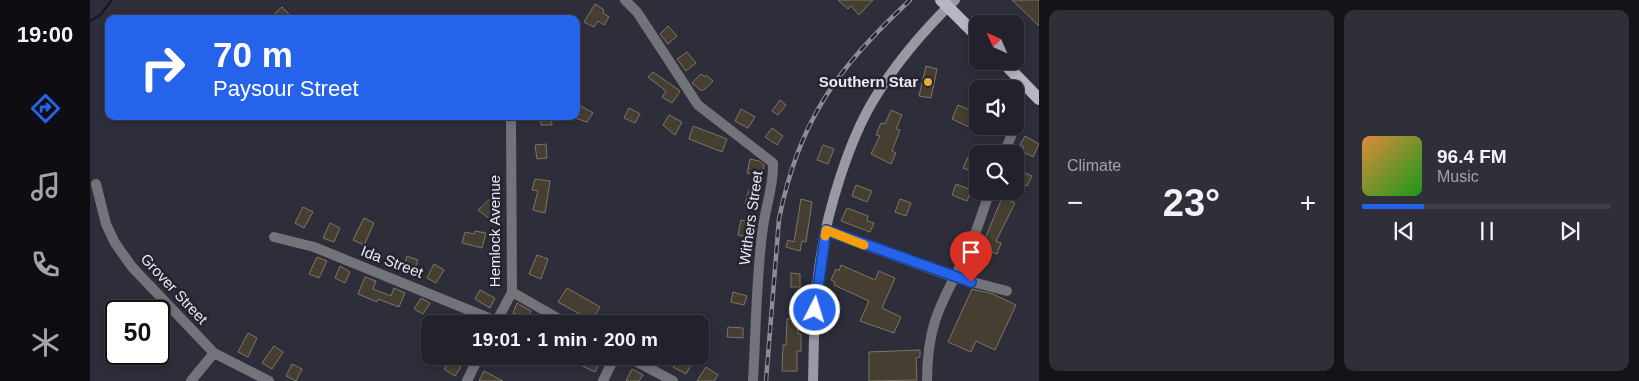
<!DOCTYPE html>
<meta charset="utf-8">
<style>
body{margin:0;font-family:Arial,sans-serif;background:#2e2f38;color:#f1f3f6;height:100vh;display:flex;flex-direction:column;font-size:19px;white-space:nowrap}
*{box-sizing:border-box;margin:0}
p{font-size:16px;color:#a2a4a9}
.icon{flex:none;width:28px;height:28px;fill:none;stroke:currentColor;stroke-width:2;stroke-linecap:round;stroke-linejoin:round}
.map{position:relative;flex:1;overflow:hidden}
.drawer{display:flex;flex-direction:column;gap:10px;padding:10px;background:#131318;width:600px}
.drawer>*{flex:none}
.banner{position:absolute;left:15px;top:15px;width:475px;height:105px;border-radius:10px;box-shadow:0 2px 8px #0003,0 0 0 1px #3f3f48;background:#2563eb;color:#fff;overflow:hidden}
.needle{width:32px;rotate:315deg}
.buttons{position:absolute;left:879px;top:15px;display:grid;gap:10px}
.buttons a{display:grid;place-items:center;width:55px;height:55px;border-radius:10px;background:#22222c;box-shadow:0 2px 8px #0003,0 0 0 1px #3f3f48;font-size:25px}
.speed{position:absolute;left:15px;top:300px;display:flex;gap:10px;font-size:25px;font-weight:700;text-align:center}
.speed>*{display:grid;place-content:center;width:65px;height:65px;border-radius:50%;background:#22222c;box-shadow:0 2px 8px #0003,0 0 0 1px #3f3f48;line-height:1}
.speed .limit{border:2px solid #111;border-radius:8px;background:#fff;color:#111}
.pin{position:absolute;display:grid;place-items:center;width:42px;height:42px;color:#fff;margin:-51px -21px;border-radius:50% 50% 50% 0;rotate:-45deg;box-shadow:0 0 5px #0007}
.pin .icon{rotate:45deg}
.me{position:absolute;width:55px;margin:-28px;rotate:5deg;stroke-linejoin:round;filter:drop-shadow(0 0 4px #0008)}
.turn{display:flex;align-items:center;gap:18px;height:105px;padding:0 25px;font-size:22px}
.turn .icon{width:65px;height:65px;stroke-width:2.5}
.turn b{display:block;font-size:35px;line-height:42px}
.big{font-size:38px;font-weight:600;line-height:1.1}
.drawer .widget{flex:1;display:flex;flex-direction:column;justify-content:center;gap:8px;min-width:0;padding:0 18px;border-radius:10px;background:#2e2f38}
.song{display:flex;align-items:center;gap:15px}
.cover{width:60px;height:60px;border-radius:8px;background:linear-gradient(135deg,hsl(30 70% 55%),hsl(120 70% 35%))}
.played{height:5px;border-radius:2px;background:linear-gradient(90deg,#2563eb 25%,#3f3f48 25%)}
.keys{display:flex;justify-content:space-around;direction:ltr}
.heat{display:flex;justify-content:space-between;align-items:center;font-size:28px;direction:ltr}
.drawer .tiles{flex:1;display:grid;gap:10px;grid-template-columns:repeat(2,1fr)}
.trip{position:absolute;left:331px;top:315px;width:288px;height:50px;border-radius:10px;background:#22222c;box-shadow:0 2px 8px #0003,0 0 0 1px #3f3f48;font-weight:600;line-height:50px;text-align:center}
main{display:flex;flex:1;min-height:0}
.tab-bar{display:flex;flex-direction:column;width:90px;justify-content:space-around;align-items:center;background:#0e0e12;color:#a2a4a9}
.tab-bar .icon{width:35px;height:35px}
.tab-bar .current{color:#2563eb}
.tab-bar b{font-size:22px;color:#f1f3f6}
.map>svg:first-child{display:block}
</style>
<main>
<nav class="tab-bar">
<b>19:00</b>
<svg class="icon current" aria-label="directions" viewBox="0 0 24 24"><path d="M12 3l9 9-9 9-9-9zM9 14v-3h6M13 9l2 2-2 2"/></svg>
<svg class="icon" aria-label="music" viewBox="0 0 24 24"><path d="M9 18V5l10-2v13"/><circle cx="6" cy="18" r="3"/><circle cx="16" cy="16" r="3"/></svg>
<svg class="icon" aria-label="phone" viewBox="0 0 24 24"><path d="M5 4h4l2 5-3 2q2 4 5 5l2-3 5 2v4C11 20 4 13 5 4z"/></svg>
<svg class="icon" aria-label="climate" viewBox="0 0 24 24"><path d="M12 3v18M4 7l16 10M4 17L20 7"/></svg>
</nav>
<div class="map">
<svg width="949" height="381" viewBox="0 0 949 381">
<rect width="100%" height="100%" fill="#2e2e3b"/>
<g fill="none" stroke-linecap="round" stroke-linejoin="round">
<polyline stroke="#18142f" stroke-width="2.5" points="0,21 10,15 22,0"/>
</g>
<g fill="#453e31" stroke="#7d7567">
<polygon points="748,0 783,0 769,15 761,6 758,9"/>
<polygon points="922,0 949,0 949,26"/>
<polygon points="505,4 514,10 513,13 519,17 514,25 508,21 504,27 494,22"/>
<polygon points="192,7 199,14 194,19 190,19 185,13"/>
<polygon points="578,26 587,36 578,44 570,34"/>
<polygon points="597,52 606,63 596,71 587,59"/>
<polygon points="836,66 847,69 841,98 829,96"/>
<polygon points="563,72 590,91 582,103 572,97 576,91 558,77"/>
<polygon points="611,74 615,77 616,75 623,81 614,90 610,90 602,83"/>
<polygon points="690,100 696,105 688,115 682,111"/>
<polygon points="868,105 885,112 879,127 862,119"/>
<polygon points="491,106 503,113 497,122 485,118"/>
<polygon points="539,108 550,114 545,123 534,118"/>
<polygon points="651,109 665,117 658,128 645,121"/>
<polygon points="801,110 812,115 806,129 810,130 802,151 806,153 801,164 781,154 790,136 786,135 791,123 795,124"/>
<polygon points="579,115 592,122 585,135 573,125"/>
<polygon points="450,116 461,116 462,125 451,125"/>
<polygon points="603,126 637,139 632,152 599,139"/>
<polygon points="682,128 693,136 687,145 675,137"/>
<polygon points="935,136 949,144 943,157 932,151 934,147 930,145"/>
<polygon points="456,144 457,158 447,159 445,145"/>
<polygon points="733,145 744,149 738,164 727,160"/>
<polygon points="878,157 888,161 888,173 873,168"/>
<polygon points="660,159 669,161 674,165 672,176 657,173"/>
<polygon points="927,169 942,176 937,186 925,181"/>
<polygon points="445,179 460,181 455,213 443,210 448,191 442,190"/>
<polygon points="866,184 881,190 877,201 862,195"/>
<polygon points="766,185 782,191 777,202 762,196"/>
<polygon points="659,190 671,193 667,207 655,204"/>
<polygon points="912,198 925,203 906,241 911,243 907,254 891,248"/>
<polygon points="400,199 410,206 400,219 388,210"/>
<polygon points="711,199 722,202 716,242 712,241 710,251 696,247 698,240 704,242"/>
<polygon points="810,199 821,203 816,216 805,212"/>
<polygon points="213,207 223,212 214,228 205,223"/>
<polygon points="757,208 778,216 777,221 784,223 780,232 751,221"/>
<polygon points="274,218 284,223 274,245 263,240"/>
<polygon points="651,220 667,224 664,239 648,235"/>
<polygon points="240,223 250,228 244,242 233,238"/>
<polygon points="385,231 396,233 392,248 372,243 375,232 384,234"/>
<polygon points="447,255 458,259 451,279 439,274"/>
<polygon points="317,256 328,260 323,274 312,270"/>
<polygon points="227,257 237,261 229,278 219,274"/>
<polygon points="344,264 354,270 346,283 337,278"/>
<polygon points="751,265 785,280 789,271 805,278 792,308 811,317 804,333 770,321 779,301 744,285 745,282 741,280 746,269 749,271"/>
<polygon points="250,266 260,272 255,283 245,278"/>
<polygon points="701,273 710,274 710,287 701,287"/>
<polygon points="275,277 286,281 283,289 301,296 304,288 315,293 309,307 288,299 287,302 268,294"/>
<polygon points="477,288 510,307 502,321 468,302"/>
<polygon points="882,289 903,294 926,305 905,350 886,341 881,352 858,342"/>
<polygon points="390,290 405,298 400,308 385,299"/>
<polygon points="643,292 657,296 654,305 641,302"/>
<polygon points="331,298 340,303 333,314 324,309"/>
<polygon points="427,303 441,311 437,319 423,313"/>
<polygon points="519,315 533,324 513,324"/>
<polygon points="697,319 708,319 708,334 711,334 711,351 707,351 707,371 692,371 693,345 696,345"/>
<polygon points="638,327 653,328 653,338 637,337"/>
<polygon points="158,333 167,338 158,357 148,352"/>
<polygon points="184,346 193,352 182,369 172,363"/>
<polygon points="830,350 830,357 826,358 827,380 779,381 779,352"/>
<polygon points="465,356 489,356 494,359 498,356 510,362 505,372 486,363 484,366"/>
<polygon points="589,356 598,356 604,360 596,374 583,367"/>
<polygon points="360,360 371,367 365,376 354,369"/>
<polygon points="202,364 212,369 206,381 196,376"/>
<polygon points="616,367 628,375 624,381 607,381"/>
<polygon points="542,369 553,375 549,381 536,381"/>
<polygon points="394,371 413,381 389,381"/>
</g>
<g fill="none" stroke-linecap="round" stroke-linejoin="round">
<g stroke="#73737a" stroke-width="10">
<path d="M535,0L547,12L608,105L683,163C684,185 676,205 673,227C666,278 666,330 663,381"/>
<polyline points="914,154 925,126"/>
<polyline points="6,184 16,224 25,243 42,267 124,353 179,381"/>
<polyline points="736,231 863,277 917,291"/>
<polyline points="184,237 224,247 406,321"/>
<polyline points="422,292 478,324"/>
<polyline points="405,324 422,292 421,116"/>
<polyline points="536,356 583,381"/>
<polyline points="101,381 124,353"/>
<polyline points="377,381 389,356"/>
<polyline points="513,381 525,356"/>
<path d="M837,381C837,326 850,305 874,259C885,238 892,213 900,191"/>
</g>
<path stroke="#9999a4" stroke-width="10" d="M723,381C724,339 724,297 731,255C738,209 759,141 783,101C805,64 834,30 865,0"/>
<g stroke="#b7b6c4" stroke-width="12">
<polyline points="851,0 888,37"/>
<polyline points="912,61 949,99"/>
</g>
<g stroke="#8c8c97" stroke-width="4.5">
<path id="rail" d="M676,381L689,219C709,119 748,68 820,0"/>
</g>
<use href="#rail" stroke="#252430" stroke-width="2.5" stroke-dasharray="8" stroke-linecap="butt"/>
</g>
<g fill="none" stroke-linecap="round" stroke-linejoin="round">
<g stroke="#184099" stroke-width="12">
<polyline id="route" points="725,310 736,230 881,282"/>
</g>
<use href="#route" stroke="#2563eb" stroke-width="9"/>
<polyline stroke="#f59e0b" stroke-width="9" points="735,236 736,230 774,245"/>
</g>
<circle fill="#e5ad35" stroke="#252430" stroke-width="2" cx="838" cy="82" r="5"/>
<g text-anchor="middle" stroke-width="5" stroke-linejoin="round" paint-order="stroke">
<g font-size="15" font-weight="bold" fill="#eaeaf3" stroke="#252430" text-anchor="end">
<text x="828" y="87">Southern Star</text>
</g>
<g font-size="15" fill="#eaeaf3" stroke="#252430">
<text transform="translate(661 218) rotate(-82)" y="5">Withers Street</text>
<text transform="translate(405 231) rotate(-90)" y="5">Hemlock Avenue</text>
<text transform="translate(302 262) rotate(21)" y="5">Ida Street</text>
<text transform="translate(84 289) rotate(47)" y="5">Grover Street</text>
</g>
</g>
</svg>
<div class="buttons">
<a><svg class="needle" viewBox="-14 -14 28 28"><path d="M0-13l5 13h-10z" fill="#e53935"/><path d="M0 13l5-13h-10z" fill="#a2a4a9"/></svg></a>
<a><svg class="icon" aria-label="sound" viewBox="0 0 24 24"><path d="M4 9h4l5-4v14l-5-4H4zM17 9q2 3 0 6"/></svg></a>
<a><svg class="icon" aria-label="search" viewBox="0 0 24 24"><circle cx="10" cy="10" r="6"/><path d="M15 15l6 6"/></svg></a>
</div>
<div class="speed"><div class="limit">50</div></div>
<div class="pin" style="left:881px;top:282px;background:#d93025"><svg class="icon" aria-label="arrive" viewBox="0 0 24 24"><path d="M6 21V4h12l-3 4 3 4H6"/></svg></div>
<svg class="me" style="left:725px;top:310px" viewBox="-20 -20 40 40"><circle r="17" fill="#2563eb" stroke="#fff" stroke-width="3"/><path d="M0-11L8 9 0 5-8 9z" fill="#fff"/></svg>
<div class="trip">19:01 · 1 min · 200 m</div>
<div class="banner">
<div class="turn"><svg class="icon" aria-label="right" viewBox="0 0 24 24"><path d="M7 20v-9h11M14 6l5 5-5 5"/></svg><div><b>70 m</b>Paysour Street</div></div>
</div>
</div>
<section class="drawer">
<div class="tiles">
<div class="widget"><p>Climate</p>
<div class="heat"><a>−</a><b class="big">23°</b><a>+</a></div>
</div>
<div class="widget">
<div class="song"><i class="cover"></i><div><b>96.4 FM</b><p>Music</p></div></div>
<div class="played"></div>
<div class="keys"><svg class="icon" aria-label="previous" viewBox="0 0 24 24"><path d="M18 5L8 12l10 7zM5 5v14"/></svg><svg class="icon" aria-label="pause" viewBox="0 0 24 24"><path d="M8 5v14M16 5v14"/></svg><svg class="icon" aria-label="next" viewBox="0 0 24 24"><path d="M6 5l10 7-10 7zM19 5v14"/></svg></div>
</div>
</div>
</section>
</main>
